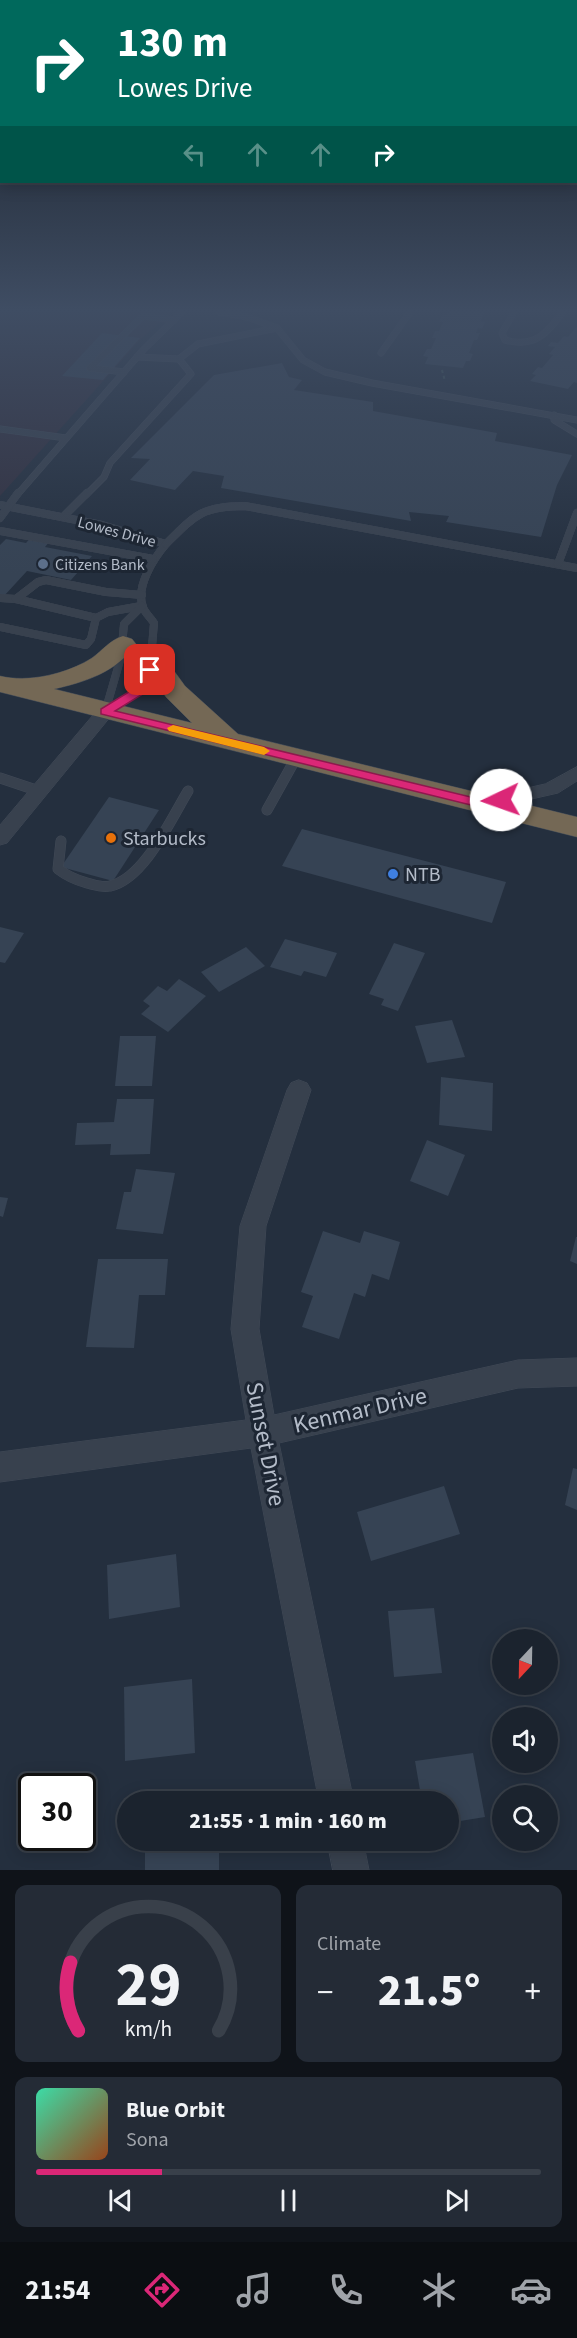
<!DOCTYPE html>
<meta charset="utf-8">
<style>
body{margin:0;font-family:"Source Sans 3",sans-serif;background:#242b36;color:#f1f3f6;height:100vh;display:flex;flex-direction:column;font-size:22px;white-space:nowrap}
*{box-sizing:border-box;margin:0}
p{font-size:20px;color:#a0a4aa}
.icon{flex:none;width:33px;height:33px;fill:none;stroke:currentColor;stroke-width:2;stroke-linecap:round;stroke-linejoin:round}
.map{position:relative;height:1870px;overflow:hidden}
.side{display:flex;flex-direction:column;gap:15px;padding:15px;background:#0f1319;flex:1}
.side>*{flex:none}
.guide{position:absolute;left:0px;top:0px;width:578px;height:183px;box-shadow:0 3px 15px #0003,0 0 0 2px #39404a;background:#00695c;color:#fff;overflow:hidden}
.needle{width:39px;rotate:202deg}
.fabs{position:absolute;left:492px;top:1629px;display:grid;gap:12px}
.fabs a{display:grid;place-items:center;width:66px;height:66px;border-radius:50%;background:#1b232e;box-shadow:0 3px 15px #0003,0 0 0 2px #39404a;font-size:30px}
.speed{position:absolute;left:18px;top:1773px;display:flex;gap:12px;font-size:30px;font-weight:700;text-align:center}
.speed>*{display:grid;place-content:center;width:78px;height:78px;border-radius:50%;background:#1b232e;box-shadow:0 3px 15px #0003,0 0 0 2px #39404a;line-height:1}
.speed .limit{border:3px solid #111;border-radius:9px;background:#fff;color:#111}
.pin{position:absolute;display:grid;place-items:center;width:51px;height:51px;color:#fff;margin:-26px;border-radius:12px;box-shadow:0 3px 9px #0006}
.me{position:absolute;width:66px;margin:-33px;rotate:267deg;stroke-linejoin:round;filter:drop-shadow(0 0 4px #0008)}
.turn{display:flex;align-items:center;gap:21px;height:126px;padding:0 18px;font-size:27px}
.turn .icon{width:78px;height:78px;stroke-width:2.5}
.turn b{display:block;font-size:42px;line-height:51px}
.lanes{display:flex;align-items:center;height:57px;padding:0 18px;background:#0003;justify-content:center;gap:30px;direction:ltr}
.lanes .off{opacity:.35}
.big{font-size:45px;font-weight:800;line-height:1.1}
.side .card{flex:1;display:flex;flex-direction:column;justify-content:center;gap:9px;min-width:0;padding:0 21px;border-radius:12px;background:#242b36}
.side .dial{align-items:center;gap:0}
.dial svg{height:156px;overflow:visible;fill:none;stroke:#39404a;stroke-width:7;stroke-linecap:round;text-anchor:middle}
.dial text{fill:#f1f3f6;stroke:none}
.song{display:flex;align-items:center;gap:18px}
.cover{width:72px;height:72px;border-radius:9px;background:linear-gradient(135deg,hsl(160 70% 55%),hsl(20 70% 35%))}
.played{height:6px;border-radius:3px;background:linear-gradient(90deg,#db2777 25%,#39404a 25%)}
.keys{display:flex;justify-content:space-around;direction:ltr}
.heat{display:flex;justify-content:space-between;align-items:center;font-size:33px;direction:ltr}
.side .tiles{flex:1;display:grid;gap:15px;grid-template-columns:1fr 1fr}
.card:last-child{grid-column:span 2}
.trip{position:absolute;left:117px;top:1791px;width:342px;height:60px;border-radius:30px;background:#1b232e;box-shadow:0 3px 15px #0003,0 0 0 2px #39404a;font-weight:800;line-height:60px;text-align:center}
.menu{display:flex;height:96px;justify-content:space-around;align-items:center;background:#0b0e12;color:#a0a4aa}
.menu .icon{width:42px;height:42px}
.menu .selected{color:#db2777}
.menu b{font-size:27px;color:#f1f3f6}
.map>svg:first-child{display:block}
</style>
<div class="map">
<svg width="577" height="1870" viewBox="0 0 577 1870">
<rect width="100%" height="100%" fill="#242f3e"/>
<polygon fill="#32303f" points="0,312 172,312 140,340 0,496"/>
<g fill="#364354">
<polygon points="447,312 484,312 481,321 485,322 482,329 478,328 476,333 480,333 477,340 474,340 469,353 473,354 470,361 466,361 463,368 425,364 428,357 423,356 427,349 431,349 436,338 432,338 435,331 439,331 443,322 439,322 442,315 446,315"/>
<polygon points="577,326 577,383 574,382 568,389 530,381 536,375 532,374 538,367 542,368 553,355 549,354 555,347 548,346 551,342 558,343 564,336 568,337"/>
<polygon points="102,333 140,338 103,380 62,376"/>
<polygon points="282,363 289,377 302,380 294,390 373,402 373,411 497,433 495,441 572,455 557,485 541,537 446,522 449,516 409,512 411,521 221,488 224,476 193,471 175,490 130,480 150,459 131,458 214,375"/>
<polygon points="34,534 49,542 45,547 92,556 71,580 27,571 4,596 0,595 0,545 6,539 26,543"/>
<polygon points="109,797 159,810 113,881 61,867"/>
<polygon points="302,829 506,882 492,923 282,866"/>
<polygon points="0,927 24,933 5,963 0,962"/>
<polygon points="285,939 337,953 326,977 304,971 301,976 270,967"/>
<polygon points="394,943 425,953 398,1011 381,1005 384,999 369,994"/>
<polygon points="246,947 265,966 219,992 201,972"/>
<polygon points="179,979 206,996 168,1032 141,1014 150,1006 143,1001 158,986 167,991"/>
<polygon points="452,1020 465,1057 427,1063 415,1026"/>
<polygon points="120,1036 156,1036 152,1086 115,1086"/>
<polygon points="441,1077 493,1083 492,1131 439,1125"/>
<polygon points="117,1099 154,1099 150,1154 110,1155 111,1144 75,1145 77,1123 114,1122"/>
<polygon points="427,1140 465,1155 448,1196 410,1181"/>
<polygon points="136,1169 175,1173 163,1234 116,1229 124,1192 131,1192"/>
<polygon points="0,1197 8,1198 3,1217 0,1216"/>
<polygon points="323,1231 360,1243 364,1231 400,1242 389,1280 372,1274 365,1297 354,1293 339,1339 302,1327 313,1296 301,1292"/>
<polygon points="576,1237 577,1237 577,1264 570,1261"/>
<polygon points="98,1259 168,1259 165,1295 139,1295 134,1348 86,1347"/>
<polygon points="573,1468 577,1469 577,1510 565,1505"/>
<polygon points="444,1486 460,1534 371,1561 357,1512"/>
<polygon points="176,1554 180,1607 109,1619 107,1565"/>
<polygon points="434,1608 442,1673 394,1677 388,1611"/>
<polygon points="192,1679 195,1753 125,1761 124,1687"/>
<polygon points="473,1753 485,1817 448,1823 448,1802 422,1802 415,1761"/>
<polygon points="219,1797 219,1802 181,1802 181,1800"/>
<rect x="145" y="1840" width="74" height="30"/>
</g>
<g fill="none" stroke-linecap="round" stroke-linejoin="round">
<g stroke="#414a57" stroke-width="7">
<g id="lane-far2">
<polyline points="219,312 247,317 277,328 303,360 325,372 372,383 577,420"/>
<path d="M514,312L502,333L505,340C535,348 546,334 563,312"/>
<polyline points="381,353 410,312"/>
<polyline points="179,359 198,344 277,328"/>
<polyline points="124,372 90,368 143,316 174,320"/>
<polyline points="554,415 554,420 577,434"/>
<polyline points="0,429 66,438"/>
<polyline points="17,495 144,349 182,312"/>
<polyline points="86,495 104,477 110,463 191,374 179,359 137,357"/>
</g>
</g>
<g stroke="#414a57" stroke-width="8">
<g id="lane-far1">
<path d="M0,505L102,525L166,544C154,558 135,587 143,607C144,612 151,618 154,623L150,670L142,689L106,711"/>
<polyline points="63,517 87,493"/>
<polyline points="0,518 18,493"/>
<polyline points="0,531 153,559"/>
<path d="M166,544C195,515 202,506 245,506L577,568"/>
<polyline points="558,564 577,513"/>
<polyline points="0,598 16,599 96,618 91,639 86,645 0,627"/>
<polyline points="16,599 38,582 46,580 106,592 142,595"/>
<polyline points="96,618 108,612 141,606"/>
<polyline points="105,712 121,657 124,624 142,606"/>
</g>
</g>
<g stroke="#414a57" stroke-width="11">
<g id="lane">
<polyline points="0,778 39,791"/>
<polyline points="267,810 296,758"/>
<path d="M61,841L58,869C67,876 76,880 87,883C95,885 102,888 110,886C144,879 171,819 188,791"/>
</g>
</g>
<g stroke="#414a57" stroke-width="1">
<g id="street">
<polygon points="105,707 111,708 114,712 111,716 7,843 0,845 0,825 99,708"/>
<polygon points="577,767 577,781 558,793 483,810 476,809 474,804 476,799 483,798 545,784"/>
<polygon points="299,1080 307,1083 311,1090 266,1226 259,1329 274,1415 518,1360 577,1358 577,1386 518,1388 279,1443 354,1802 319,1802 251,1448 0,1482 0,1452 246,1420 231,1329 240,1226 287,1090 291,1083"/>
<polygon points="327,1840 363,1840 369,1870 333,1870"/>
</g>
</g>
<g stroke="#434c59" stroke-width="1">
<path id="highway" d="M123,636L132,639L136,644C117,672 85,682 54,689L192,723L166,697L139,658L143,653L152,650L161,653L185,686L238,734L577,817V837L0,692V676C28,683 67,674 92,658C103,650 110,640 123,636Z"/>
</g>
<polyline stroke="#3f5557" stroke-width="2" stroke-dasharray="3 3" stroke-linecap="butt" points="442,370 445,381"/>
<use href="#lane-far2" stroke="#38414e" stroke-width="6"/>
<use href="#lane-far1" stroke="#38414e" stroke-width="8"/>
<use href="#lane" stroke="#38414e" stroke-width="10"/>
<use href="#street" fill="#38414e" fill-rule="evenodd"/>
<use href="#highway" fill="#746855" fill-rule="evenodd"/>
</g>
<linearGradient id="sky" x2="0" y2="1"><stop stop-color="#141a22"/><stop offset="0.54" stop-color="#3f4d63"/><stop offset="1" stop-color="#3f4d63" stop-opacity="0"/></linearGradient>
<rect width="577" height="574" fill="url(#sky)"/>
<polygon fill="#db2777" stroke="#8e194d" stroke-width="1.5" points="150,667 156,670 146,692 115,711 483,800 501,796 508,800 506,803 483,808 101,714 101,709 137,687 145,670"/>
<polygon fill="#f59e0b" points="173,725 264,747 270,751 264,755 169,731 167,728"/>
<circle fill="#5c6f8a" stroke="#1d2633" stroke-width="2" cx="43" cy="564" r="6"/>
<circle fill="#e8710a" stroke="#1d2633" stroke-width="2" cx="111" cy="838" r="6"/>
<circle fill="#3f7fe0" stroke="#1d2633" stroke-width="2" cx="393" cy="874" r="6"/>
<g text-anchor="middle" stroke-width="6" stroke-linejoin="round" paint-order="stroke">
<g font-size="16" fill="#b4bcc9" stroke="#1d2633">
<text transform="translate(117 531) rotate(15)" y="6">Lowes Drive</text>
</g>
<g font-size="16" fill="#b4bcc9" stroke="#1d2633" text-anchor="start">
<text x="55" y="570">Citizens Bank</text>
</g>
<g font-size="20" fill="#b4bcc9" stroke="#1d2633" text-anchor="start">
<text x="123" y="845">Starbucks</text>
<text x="405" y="881">NTB</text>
</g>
<g font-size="24" fill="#b4bcc9" stroke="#1d2633">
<text transform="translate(360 1410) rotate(-13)" y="8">Kenmar Drive</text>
<text transform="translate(266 1444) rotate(79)" y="8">Sunset Drive</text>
</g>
</g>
</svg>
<div class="fabs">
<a><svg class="needle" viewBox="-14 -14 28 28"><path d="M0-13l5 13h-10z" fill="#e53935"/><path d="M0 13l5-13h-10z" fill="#a0a4aa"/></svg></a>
<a><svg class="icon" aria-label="sound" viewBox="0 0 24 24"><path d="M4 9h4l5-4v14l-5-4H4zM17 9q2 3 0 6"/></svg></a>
<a><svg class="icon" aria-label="search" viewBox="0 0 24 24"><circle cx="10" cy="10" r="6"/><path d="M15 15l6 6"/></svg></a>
</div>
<div class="speed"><div class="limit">30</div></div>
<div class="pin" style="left:150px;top:670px;background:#d93025"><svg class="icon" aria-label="arrive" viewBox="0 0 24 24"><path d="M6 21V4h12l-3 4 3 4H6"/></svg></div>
<svg class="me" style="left:501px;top:800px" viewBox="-20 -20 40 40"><circle r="19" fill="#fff"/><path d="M0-13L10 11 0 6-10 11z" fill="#db2777"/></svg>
<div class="trip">21:55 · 1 min · 160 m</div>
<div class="guide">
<div class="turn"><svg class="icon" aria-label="right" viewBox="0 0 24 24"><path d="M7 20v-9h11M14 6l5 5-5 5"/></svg><div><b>130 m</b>Lowes Drive</div></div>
<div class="lanes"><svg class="icon off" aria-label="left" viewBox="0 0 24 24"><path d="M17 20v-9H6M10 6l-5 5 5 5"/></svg><svg class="icon off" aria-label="ahead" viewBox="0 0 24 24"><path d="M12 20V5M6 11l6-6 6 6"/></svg><svg class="icon off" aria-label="ahead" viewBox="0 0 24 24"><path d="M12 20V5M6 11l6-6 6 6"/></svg><svg class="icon" aria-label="right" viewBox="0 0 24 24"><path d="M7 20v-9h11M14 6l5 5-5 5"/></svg></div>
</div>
</div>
<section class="side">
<div class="tiles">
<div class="card dial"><svg viewBox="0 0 100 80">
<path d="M14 69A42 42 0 1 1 86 69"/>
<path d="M14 69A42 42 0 0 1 10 34" stroke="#db2777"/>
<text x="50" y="56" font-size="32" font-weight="700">29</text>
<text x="50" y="72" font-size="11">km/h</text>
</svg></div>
<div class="card"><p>Climate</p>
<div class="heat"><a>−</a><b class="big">21.5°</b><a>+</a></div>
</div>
<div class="card">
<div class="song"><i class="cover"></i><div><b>Blue Orbit</b><p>Sona</p></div></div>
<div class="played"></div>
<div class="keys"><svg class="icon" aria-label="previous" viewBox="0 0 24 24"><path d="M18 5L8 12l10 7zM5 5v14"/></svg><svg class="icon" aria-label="pause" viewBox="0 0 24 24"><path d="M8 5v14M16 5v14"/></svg><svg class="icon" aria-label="next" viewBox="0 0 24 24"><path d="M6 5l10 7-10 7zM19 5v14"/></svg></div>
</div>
</div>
</section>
<nav class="menu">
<b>21:54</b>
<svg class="icon selected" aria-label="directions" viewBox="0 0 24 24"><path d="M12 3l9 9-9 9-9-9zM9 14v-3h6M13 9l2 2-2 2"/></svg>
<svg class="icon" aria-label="music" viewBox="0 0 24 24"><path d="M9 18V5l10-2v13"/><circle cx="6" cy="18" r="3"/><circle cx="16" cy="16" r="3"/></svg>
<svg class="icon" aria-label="phone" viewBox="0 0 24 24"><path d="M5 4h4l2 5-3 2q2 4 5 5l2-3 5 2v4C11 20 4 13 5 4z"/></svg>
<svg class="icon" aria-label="climate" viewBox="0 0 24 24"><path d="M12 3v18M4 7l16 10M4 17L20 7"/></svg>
<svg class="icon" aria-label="car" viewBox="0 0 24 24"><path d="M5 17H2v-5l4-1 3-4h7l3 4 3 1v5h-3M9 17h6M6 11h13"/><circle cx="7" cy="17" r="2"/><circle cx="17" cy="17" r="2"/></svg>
</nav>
